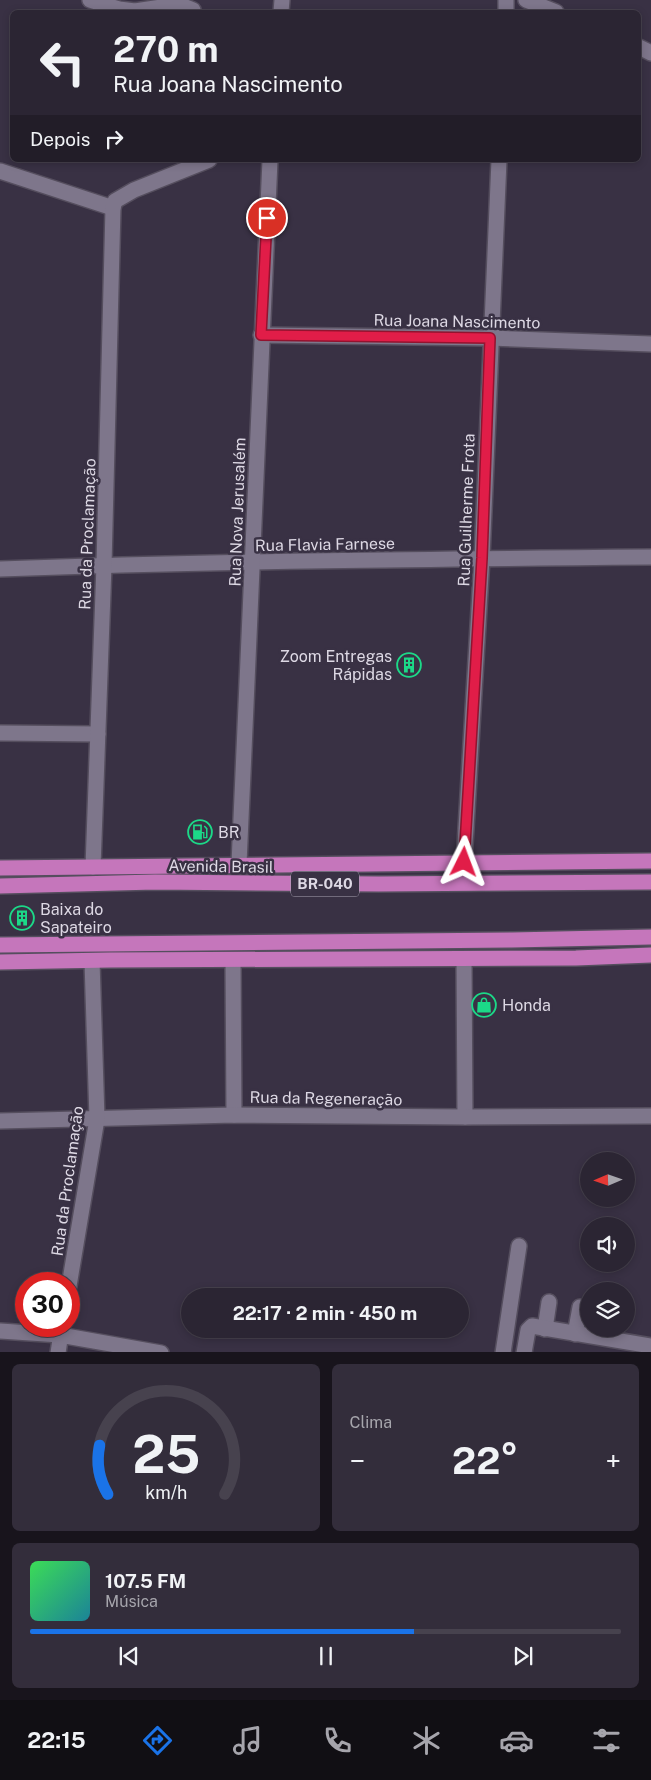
<!DOCTYPE html>
<html lang="pt">
<meta charset="utf-8">
<style>
body{margin:0;font-family:"Public Sans",sans-serif;background:#332d3b;color:#f1f3f6;height:100vh;display:flex;flex-direction:column;font-size:19px;white-space:nowrap}
*{box-sizing:border-box;margin:0}
p{font-size:16px;color:#a6a5ac}
.icon{flex:none;width:28px;height:28px;fill:none;stroke:currentColor;stroke-width:2;stroke-linecap:round;stroke-linejoin:round}
.map{position:relative;height:1352px;overflow:hidden}
.side{display:flex;flex-direction:column;gap:12px;padding:12px;background:#18141c;flex:1}
.side>*{flex:none}
.top-card{position:absolute;left:10px;top:10px;width:631px;height:152px;border-radius:8px;box-shadow:0 2px 8px #0003,0 0 0 1px #47424e;background:#2b2533;color:#f1f3f6;overflow:hidden}
.needle{width:32px;rotate:268deg}
.fabs{position:absolute;left:580px;top:1152px;display:grid;gap:10px}
.fabs a{display:grid;place-items:center;width:55px;height:55px;border-radius:50%;background:#2b2533;box-shadow:0 2px 8px #0003,0 0 0 1px #47424e;font-size:25px}
.speed{position:absolute;left:15px;top:1272px;display:flex;gap:10px;font-size:25px;font-weight:700;text-align:center}
.speed>*{display:grid;place-content:center;width:65px;height:65px;border-radius:50%;background:#2b2533;box-shadow:0 2px 8px #0003,0 0 0 1px #47424e;line-height:1}
.speed .limit{border:8px solid #d22;background:#fff;color:#111}
.pin{position:absolute;display:grid;place-items:center;width:42px;height:42px;color:#fff;margin:-21px;border:2px solid #fff;border-radius:50%;box-shadow:0 1px 5px #0007}
.me{position:absolute;width:55px;margin:-28px;rotate:3deg;stroke-linejoin:round;filter:drop-shadow(0 0 4px #0008)}
.turn{display:flex;align-items:center;gap:18px;height:105px;padding:0 20px;font-size:22px}
.turn .icon{width:65px;height:65px;stroke-width:2.5}
.turn b{display:block;font-size:35px;line-height:42px}
.then{display:flex;align-items:center;height:48px;padding:0 20px;background:#0003;gap:10px;font-size:19px}
.big{font-size:38px;font-weight:700;line-height:1.1}
.side .card{flex:1;display:flex;flex-direction:column;justify-content:center;gap:8px;min-width:0;padding:0 18px;border-radius:8px;background:#332d3b}
.side .dial{align-items:center;gap:0}
.dial svg{height:130px;overflow:visible;fill:none;stroke:#47424e;stroke-width:7;stroke-linecap:round;text-anchor:middle}
.dial text{fill:#f1f3f6;stroke:none}
.song{display:flex;align-items:center;gap:15px}
.cover{width:60px;height:60px;border-radius:8px;background:linear-gradient(135deg,hsl(130 70% 55%),hsl(190 70% 35%))}
.played{height:5px;border-radius:2px;background:linear-gradient(90deg,#1a73e8 65%,#47424e 65%)}
.keys{display:flex;justify-content:space-around;direction:ltr}
.heat{display:flex;justify-content:space-between;align-items:center;font-size:28px;direction:ltr}
.side .tiles{flex:1;display:grid;gap:12px;grid-template-columns:1fr 1fr}
.card:last-child{grid-column:span 2}
.trip{position:absolute;left:181px;top:1288px;width:288px;height:50px;border-radius:25px;background:#2b2533;box-shadow:0 2px 8px #0003,0 0 0 1px #47424e;font-weight:700;line-height:50px;text-align:center}
.tab-bar{display:flex;height:80px;justify-content:space-around;align-items:center;background:#110f14;color:#a6a5ac}
.tab-bar .icon{width:35px;height:35px}
.tab-bar .on{color:#1a73e8}
.tab-bar b{font-size:22px;color:#f1f3f6}
.map>svg:first-child{display:block}
</style>
<div class="map">
<svg width="651" height="1353" viewBox="0 0 651 1353">
<rect width="100%" height="100%" fill="#393144"/>
<g fill="none" stroke-linecap="round" stroke-linejoin="round">
<g stroke="#554e5e" stroke-width="18">
<g id="minor">
<polyline points="90,0 119,9 135,11 174,5 181,5 193,10"/>
<polyline points="526,0 556,12"/>
<polyline points="281,12 282,0"/>
<polyline points="506,12 506,0"/>
<polyline points="639,47 651,53"/>
<polyline points="0,171 113,208"/>
<polyline points="261,335 490,338 651,344"/>
<path d="M0,569C217,561 434,559 651,557"/>
<polyline points="0,733 98,734"/>
<polyline points="464,862 482,558 499,160"/>
<polyline points="239,864 270,160"/>
<polyline points="93,867 104,565 113,208 115,201 134,190 209,160"/>
<polyline points="464,959 465,1117"/>
<polyline points="233,960 234,1115"/>
<polyline points="0,1121 234,1115 465,1117 651,1116"/>
<polyline points="69,1286 97,1119 92,961"/>
<polyline points="545,1329 549,1302"/>
<polyline points="0,1331 60,1335 161,1353"/>
<polyline points="575,1334 580,1307"/>
<polyline points="58,1353 62,1326"/>
<polyline points="503,1353 519,1246"/>
<polyline points="524,1353 528,1330 532,1326 651,1346"/>
</g>
</g>
<g stroke="#554e5e" stroke-width="18">
<g id="highway">
<polyline points="0,868 651,861"/>
<polyline points="0,886 155,882 379,884 651,882"/>
<polyline points="0,945 512,940 651,937"/>
<polyline points="0,962 110,960 576,958 651,955"/>
</g>
</g>
<use href="#minor" stroke="#7e768b" stroke-width="15"/>
<use href="#highway" stroke="#c576bb" stroke-width="15"/>
</g>
<g fill="none" stroke-linecap="round" stroke-linejoin="round">
<g stroke="#92132f" stroke-width="12">
<polyline id="route" points="267,218 261,335 490,338 482,558 464,862"/>
</g>
<use href="#route" stroke="#e11d48" stroke-width="9"/>
</g>
<defs>
<g id="building-ring" transform="scale(1.25)"><circle r="9.5" fill="#393144" stroke="#1cd988" stroke-width="1.5"/><path d="M-4-6H4V6H1V3H-1V6H-4ZM-2.5-4.3h1.7v1.8h-1.7ZM.8-4.3h1.7v1.8H.8ZM-2.5-1h1.7V.8h-1.7ZM.8-1h1.7V.8H.8Z" fill="#1cd988"/></g>
<g id="fuel-ring" transform="scale(1.25)"><circle r="9.5" fill="#393144" stroke="#1cd988" stroke-width="1.5"/><path d="M-5.5-6h7V0h2V4h1.3V-2.5L3-4.5l.8-.8L6-3V5H2.5V1h-1V6h-7ZM-4.2-4.7v3.2H.2V-4.7Z" fill="#1cd988"/></g>
<g id="shop-ring" transform="scale(1.25)"><circle r="9.5" fill="#393144" stroke="#1cd988" stroke-width="1.5"/><path d="M-5-2.5h2.3a2.7 3.5 0 0 1 5.4 0H5L5.5 6h-11ZM-1.5-2.5h3a1.5 2.3 0 0 0-3 0Z" fill="#1cd988"/></g>
</defs>
<g fill-rule="evenodd">
<use href="#building-ring" x="409" y="665"/>
<use href="#fuel-ring" x="200" y="832"/>
<use href="#building-ring" x="22" y="918"/>
<use href="#shop-ring" x="484" y="1005"/>
</g>
<g text-anchor="middle" stroke-width="5" stroke-linejoin="round" paint-order="stroke">
<rect fill="#393144" stroke="#aca6b4" stroke-width="1" x="291" y="871.5" width="68" height="25" rx="4"/>
<g font-size="15" font-weight="bold" fill="#ddd8e4">
<text x="325" y="889">BR-040</text>
</g>
<g font-size="16" fill="#ddd8e4" stroke="#393144">
<text transform="translate(457 321) rotate(1)" y="6">Rua Joana Nascimento</text>
<text transform="translate(466 510) rotate(-88)" y="6">Rua Guilherme Frota</text>
<text transform="translate(237 512) rotate(-88)" y="6">Rua Nova Jerusalém</text>
<text transform="translate(87 534) rotate(-88)" y="6">Rua da Proclamação</text>
<text transform="translate(325 544) rotate(-1)" y="6">Rua Flavia Farnese</text>
<text transform="translate(221 866) rotate(1)" y="6">Avenida Brasil</text>
<text transform="translate(326 1098) rotate(1)" y="6">Rua da Regeneração</text>
<text transform="translate(67 1181) rotate(-82)" y="6">Rua da Proclamação</text>
</g>
<g font-size="16" fill="#ddd8e4" stroke="#393144" text-anchor="start">
<text x="392" y="662" text-anchor="end">Zoom Entregas<tspan x="392" dy="18">Rápidas</tspan></text>
<text x="218" y="838">BR</text>
<text x="40" y="915">Baixa do<tspan x="40" dy="18">Sapateiro</tspan></text>
<text x="502" y="1011">Honda</text>
</g>
</g>
</svg>
<div class="fabs">
<a><svg class="needle" viewBox="-14 -14 28 28"><path d="M0-13l5 13h-10z" fill="#e53935"/><path d="M0 13l5-13h-10z" fill="#a6a5ac"/></svg></a>
<a><svg class="icon" aria-label="sound" viewBox="0 0 24 24"><path d="M4 9h4l5-4v14l-5-4H4zM17 9q2 3 0 6"/></svg></a>
<a><svg class="icon" aria-label="layers" viewBox="0 0 24 24"><path d="M12 4l9 5-9 5-9-5zM3 14l9 5 9-5"/></svg></a>
</div>
<div class="speed"><div class="limit">30</div></div>
<div class="pin" style="left:267px;top:218px;background:#d93025"><svg class="icon" aria-label="arrive" viewBox="0 0 24 24"><path d="M6 21V4h12l-3 4 3 4H6"/></svg></div>
<svg class="me" style="left:464px;top:862px" viewBox="-20 -20 40 40"><path d="M0-17L14 15 0 8-14 15z" fill="#e11d48" stroke="#fff" stroke-width="4"/></svg>
<div class="trip">22:17 · 2 min · 450 m</div>
<div class="top-card">
<div class="turn"><svg class="icon" aria-label="left" viewBox="0 0 24 24"><path d="M17 20v-9H6M10 6l-5 5 5 5"/></svg><div><b>270 m</b>Rua Joana Nascimento</div></div>
<div class="then">Depois<svg class="icon" aria-label="right" viewBox="0 0 24 24"><path d="M7 20v-9h11M14 6l5 5-5 5"/></svg></div>
</div>
</div>
<section class="side">
<div class="tiles">
<div class="card dial"><svg viewBox="0 0 100 80">
<path d="M14 69A42 42 0 1 1 86 69"/>
<path d="M14 69A42 42 0 0 1 9 39" stroke="#1a73e8"/>
<text x="50" y="56" font-size="32" font-weight="700">25</text>
<text x="50" y="72" font-size="11">km/h</text>
</svg></div>
<div class="card"><p>Clima</p>
<div class="heat"><a>−</a><b class="big">22°</b><a>+</a></div>
</div>
<div class="card">
<div class="song"><i class="cover"></i><div><b>107.5 FM</b><p>Música</p></div></div>
<div class="played"></div>
<div class="keys"><svg class="icon" aria-label="previous" viewBox="0 0 24 24"><path d="M18 5L8 12l10 7zM5 5v14"/></svg><svg class="icon" aria-label="pause" viewBox="0 0 24 24"><path d="M8 5v14M16 5v14"/></svg><svg class="icon" aria-label="next" viewBox="0 0 24 24"><path d="M6 5l10 7-10 7zM19 5v14"/></svg></div>
</div>
</div>
</section>
<nav class="tab-bar">
<b>22:15</b>
<svg class="icon on" aria-label="directions" viewBox="0 0 24 24"><path d="M12 3l9 9-9 9-9-9zM9 14v-3h6M13 9l2 2-2 2"/></svg>
<svg class="icon" aria-label="music" viewBox="0 0 24 24"><path d="M9 18V5l10-2v13"/><circle cx="6" cy="18" r="3"/><circle cx="16" cy="16" r="3"/></svg>
<svg class="icon" aria-label="phone" viewBox="0 0 24 24"><path d="M5 4h4l2 5-3 2q2 4 5 5l2-3 5 2v4C11 20 4 13 5 4z"/></svg>
<svg class="icon" aria-label="climate" viewBox="0 0 24 24"><path d="M12 3v18M4 7l16 10M4 17L20 7"/></svg>
<svg class="icon" aria-label="car" viewBox="0 0 24 24"><path d="M5 17H2v-5l4-1 3-4h7l3 4 3 1v5h-3M9 17h6M6 11h13"/><circle cx="7" cy="17" r="2"/><circle cx="17" cy="17" r="2"/></svg>
<svg class="icon" aria-label="filters" viewBox="0 0 24 24"><path d="M4 7h16M4 17h16"/><circle cx="9" cy="7" r="2"/><circle cx="15" cy="17" r="2"/></svg>
</nav>
